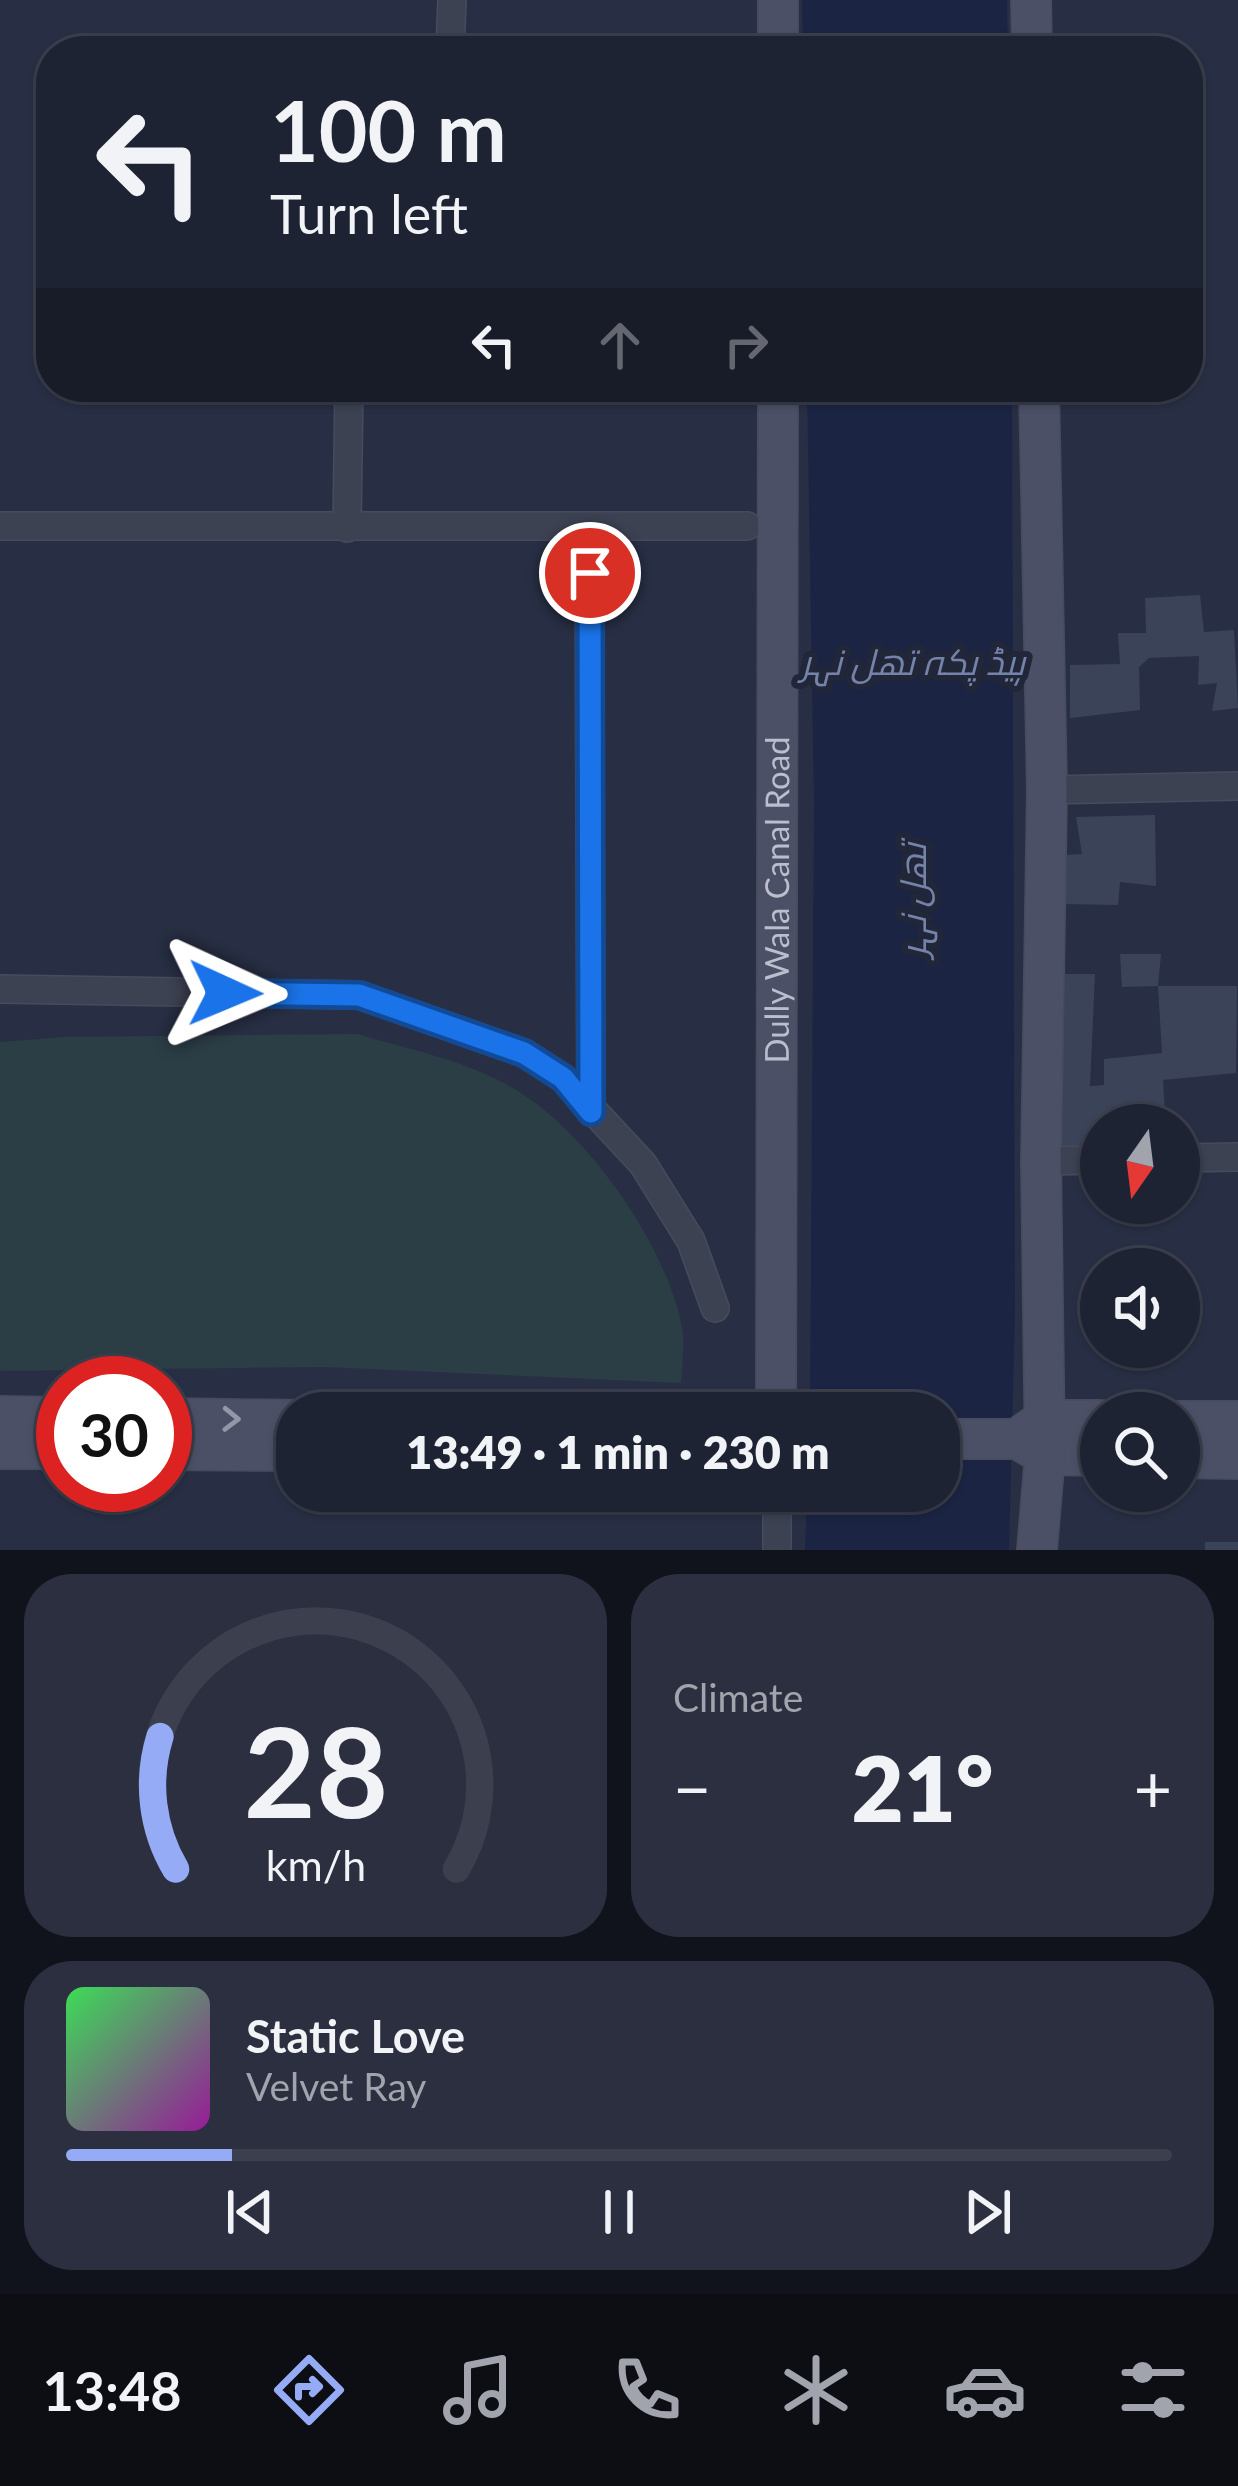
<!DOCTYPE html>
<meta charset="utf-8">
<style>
body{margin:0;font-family:Lato,Cairo,sans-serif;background:#2b2f3f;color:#f1f3f6;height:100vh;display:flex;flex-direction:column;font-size:45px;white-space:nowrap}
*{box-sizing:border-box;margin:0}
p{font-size:39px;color:#a1a4ac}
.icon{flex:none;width:66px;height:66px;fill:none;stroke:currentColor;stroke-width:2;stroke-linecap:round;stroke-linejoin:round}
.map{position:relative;height:1550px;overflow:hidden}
.drawer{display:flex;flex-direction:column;gap:24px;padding:24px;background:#10131c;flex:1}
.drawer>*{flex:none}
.banner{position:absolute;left:36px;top:36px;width:1167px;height:366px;border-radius:48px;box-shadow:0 3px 9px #0004,0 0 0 3px #3c404e;background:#1e2333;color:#f1f3f6;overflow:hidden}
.needle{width:78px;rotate:194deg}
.controls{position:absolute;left:1080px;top:1104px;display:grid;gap:24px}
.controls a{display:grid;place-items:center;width:120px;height:120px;border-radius:50%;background:#1e2333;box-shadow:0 3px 9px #0004,0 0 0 3px #3c404e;font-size:60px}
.speed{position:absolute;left:36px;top:1356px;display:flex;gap:24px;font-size:60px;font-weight:700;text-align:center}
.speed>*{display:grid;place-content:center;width:156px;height:156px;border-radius:50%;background:#1e2333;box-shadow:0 3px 9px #0004,0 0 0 3px #3c404e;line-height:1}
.speed .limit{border:18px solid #d22;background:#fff;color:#111}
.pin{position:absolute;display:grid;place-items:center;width:102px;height:102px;color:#fff;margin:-51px;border:6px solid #fff;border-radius:50%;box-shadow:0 3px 12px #0007}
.me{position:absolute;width:132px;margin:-66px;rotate:91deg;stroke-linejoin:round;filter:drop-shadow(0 0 9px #0008)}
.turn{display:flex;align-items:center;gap:42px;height:252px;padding:0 36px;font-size:54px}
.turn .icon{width:156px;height:156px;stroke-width:2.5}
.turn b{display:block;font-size:84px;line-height:102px}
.lanes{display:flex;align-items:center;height:114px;padding:0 36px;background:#0003;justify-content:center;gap:60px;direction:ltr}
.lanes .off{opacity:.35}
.big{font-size:90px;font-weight:800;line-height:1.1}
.drawer .widget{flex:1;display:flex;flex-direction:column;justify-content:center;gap:18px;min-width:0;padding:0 42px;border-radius:48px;background:#2b2f3f}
.drawer .dial{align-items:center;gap:0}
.dial svg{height:312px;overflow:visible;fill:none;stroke:#3c404e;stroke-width:7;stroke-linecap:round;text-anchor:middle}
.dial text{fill:#f1f3f6;stroke:none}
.song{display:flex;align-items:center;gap:36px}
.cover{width:144px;height:144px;border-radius:18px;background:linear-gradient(135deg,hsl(130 70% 55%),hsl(300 70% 35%))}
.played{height:12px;border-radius:6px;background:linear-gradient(90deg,#96abf6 15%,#3c404e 15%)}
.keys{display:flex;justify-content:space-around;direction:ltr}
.heat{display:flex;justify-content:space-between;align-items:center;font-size:66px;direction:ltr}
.drawer .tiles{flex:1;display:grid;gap:24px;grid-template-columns:1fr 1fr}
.widget:last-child{grid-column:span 2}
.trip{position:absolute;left:276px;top:1392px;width:684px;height:120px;border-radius:48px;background:#1e2333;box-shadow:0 3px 9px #0004,0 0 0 3px #3c404e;font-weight:800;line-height:120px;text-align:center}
.tab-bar{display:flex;height:192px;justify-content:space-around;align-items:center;background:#0c0e14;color:#a1a4ac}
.tab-bar .icon{width:84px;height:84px}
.tab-bar .active{color:#96abf6}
.tab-bar b{font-size:54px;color:#f1f3f6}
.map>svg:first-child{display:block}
</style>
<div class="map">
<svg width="1238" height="1550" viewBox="0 0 1238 1550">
<rect width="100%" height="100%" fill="#282f44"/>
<path fill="#2b3d45" d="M357,1034C414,1051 480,1063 530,1099C596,1146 667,1248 682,1328C685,1345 682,1366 681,1383L324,1367L0,1371V1042L65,1037Z"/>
<g fill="#1b2442">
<polygon points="802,0 1007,0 1008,51 803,51"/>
<polygon points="807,387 1012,387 1015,1312 1009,1550 805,1550 807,1491 939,1491 939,1413 810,1413 814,803"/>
</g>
<g fill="#3b4359">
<polygon points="1200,595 1204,632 1234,630 1238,708 1212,711 1217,683 1198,685 1199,656 1149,658 1139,667 1140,710 1070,718 1070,665 1120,664 1118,633 1146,633 1145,598"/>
<polygon points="1155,815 1156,886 1120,882 1118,905 1062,904 1066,855 1082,854 1076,817"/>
<polygon points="1120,954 1161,954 1158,986 1122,987"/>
<polygon points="1055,974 1095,974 1090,1086 1104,1085 1104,1059 1162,1053 1158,986 1237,986 1236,1073 1163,1080 1165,1113 1135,1109 1138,1125 1101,1125 1101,1132 1093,1131 1091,1148 1056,1149"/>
<rect x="1205" y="1542" width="33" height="8"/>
</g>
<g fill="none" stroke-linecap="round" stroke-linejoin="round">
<g stroke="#464b5d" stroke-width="30">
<g id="street">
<polyline points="450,51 452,0"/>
<polyline points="0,526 747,526"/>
<polyline points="347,528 349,387"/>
<polyline points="589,528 591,1112"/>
<polyline points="1047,790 1238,786"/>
<polyline points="0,989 359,995 524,1053 563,1078 643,1164 691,1241 715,1308"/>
<polyline points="1179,1158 1238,1157"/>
<polyline points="1041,1161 1101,1160"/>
<polyline points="777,1491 777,1550"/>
</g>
</g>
<g stroke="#464b5d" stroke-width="42">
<g id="secondary">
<polyline points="1031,0 1032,51"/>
<polyline points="778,51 778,0"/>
<path id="s1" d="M776,1413L778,387"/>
<polyline points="0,1416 63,1417"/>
<polyline points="165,1418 297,1420"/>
<polyline points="1179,1421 1238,1421"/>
<polyline points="1021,1436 1043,1420 1101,1420"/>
<polyline points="939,1439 1017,1439"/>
<polyline points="1021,1441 1045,1455 1101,1456"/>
<polyline points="0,1449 63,1449"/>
<polyline points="165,1450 297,1451"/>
<polyline points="1179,1458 1238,1459"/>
<polyline points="1037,1550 1045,1455 1041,1161 1047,790 1039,387"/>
</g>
</g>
<use href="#street" stroke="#3d4253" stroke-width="27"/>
<use href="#secondary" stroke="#4b5066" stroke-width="39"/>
</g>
<defs><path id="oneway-chevron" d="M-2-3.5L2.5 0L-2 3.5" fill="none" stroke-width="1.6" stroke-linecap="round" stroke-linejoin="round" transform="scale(3)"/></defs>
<use stroke="#9398a9" href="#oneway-chevron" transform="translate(231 1419) rotate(1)"/>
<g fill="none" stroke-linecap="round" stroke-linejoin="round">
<g stroke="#114b97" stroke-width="30">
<polyline id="route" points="225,993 359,995 524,1053 563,1078 591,1112 590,573"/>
</g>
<use href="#route" stroke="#1a73e8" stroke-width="21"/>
</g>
<g text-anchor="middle" stroke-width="12" stroke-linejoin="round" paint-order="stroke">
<g font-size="33" fill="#babecd" stroke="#212739">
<text dy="12" stroke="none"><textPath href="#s1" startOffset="513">Dully Wala Canal Road</textPath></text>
</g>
<g font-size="36" font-style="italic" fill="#7583aa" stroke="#212739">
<text x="913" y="675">ہیڈ پکہ تھل نہر</text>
<text transform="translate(913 900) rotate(-90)" y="13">تھل نہر</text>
</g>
</g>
</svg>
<div class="controls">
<a><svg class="needle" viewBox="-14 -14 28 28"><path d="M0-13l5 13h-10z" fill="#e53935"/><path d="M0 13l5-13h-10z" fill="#a1a4ac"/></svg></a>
<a><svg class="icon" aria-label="sound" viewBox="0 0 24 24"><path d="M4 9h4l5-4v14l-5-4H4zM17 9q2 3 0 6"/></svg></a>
<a><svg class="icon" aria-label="search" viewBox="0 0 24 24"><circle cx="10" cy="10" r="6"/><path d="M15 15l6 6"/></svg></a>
</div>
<div class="speed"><div class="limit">30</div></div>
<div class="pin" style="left:590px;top:573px;background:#d93025"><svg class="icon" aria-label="arrive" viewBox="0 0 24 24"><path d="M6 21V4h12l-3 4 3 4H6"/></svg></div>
<svg class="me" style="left:225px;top:993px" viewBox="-20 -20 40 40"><path d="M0-17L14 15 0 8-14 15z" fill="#1a73e8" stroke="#fff" stroke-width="4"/></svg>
<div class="trip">13:49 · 1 min · 230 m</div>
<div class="banner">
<div class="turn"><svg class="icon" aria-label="left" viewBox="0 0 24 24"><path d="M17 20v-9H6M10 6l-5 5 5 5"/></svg><div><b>100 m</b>Turn left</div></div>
<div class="lanes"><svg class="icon" aria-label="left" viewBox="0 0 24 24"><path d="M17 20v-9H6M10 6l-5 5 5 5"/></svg><svg class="icon off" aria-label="ahead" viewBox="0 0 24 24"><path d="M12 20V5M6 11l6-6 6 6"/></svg><svg class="icon off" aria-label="right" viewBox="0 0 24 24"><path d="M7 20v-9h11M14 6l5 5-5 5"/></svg></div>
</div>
</div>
<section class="drawer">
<div class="tiles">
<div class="widget dial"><svg viewBox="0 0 100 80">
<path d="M14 69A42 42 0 1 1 86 69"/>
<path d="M14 69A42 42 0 0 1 10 35" stroke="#96abf6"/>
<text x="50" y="56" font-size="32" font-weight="700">28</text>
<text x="50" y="72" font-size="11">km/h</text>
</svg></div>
<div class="widget"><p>Climate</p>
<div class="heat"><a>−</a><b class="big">21°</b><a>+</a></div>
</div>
<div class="widget">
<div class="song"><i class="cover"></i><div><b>Static Love</b><p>Velvet Ray</p></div></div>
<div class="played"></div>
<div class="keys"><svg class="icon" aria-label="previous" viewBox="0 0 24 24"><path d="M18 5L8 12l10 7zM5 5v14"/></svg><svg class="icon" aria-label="pause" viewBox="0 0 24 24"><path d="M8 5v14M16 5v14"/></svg><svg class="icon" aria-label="next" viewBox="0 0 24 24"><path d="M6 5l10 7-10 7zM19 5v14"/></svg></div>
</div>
</div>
</section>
<nav class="tab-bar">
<b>13:48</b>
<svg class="icon active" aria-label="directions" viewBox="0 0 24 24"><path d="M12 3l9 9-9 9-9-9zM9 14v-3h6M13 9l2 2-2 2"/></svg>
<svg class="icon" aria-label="music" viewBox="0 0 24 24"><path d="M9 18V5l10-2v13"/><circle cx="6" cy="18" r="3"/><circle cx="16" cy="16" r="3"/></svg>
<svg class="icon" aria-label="phone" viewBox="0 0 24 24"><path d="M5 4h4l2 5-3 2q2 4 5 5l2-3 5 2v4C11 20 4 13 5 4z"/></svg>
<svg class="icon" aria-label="climate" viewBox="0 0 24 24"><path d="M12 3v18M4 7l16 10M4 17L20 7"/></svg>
<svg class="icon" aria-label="car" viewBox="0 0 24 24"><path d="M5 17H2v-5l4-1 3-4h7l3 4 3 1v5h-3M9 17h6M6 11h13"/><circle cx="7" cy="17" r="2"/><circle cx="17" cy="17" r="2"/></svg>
<svg class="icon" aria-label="filters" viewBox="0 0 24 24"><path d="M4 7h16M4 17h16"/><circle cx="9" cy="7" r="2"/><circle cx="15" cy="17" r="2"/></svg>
</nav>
